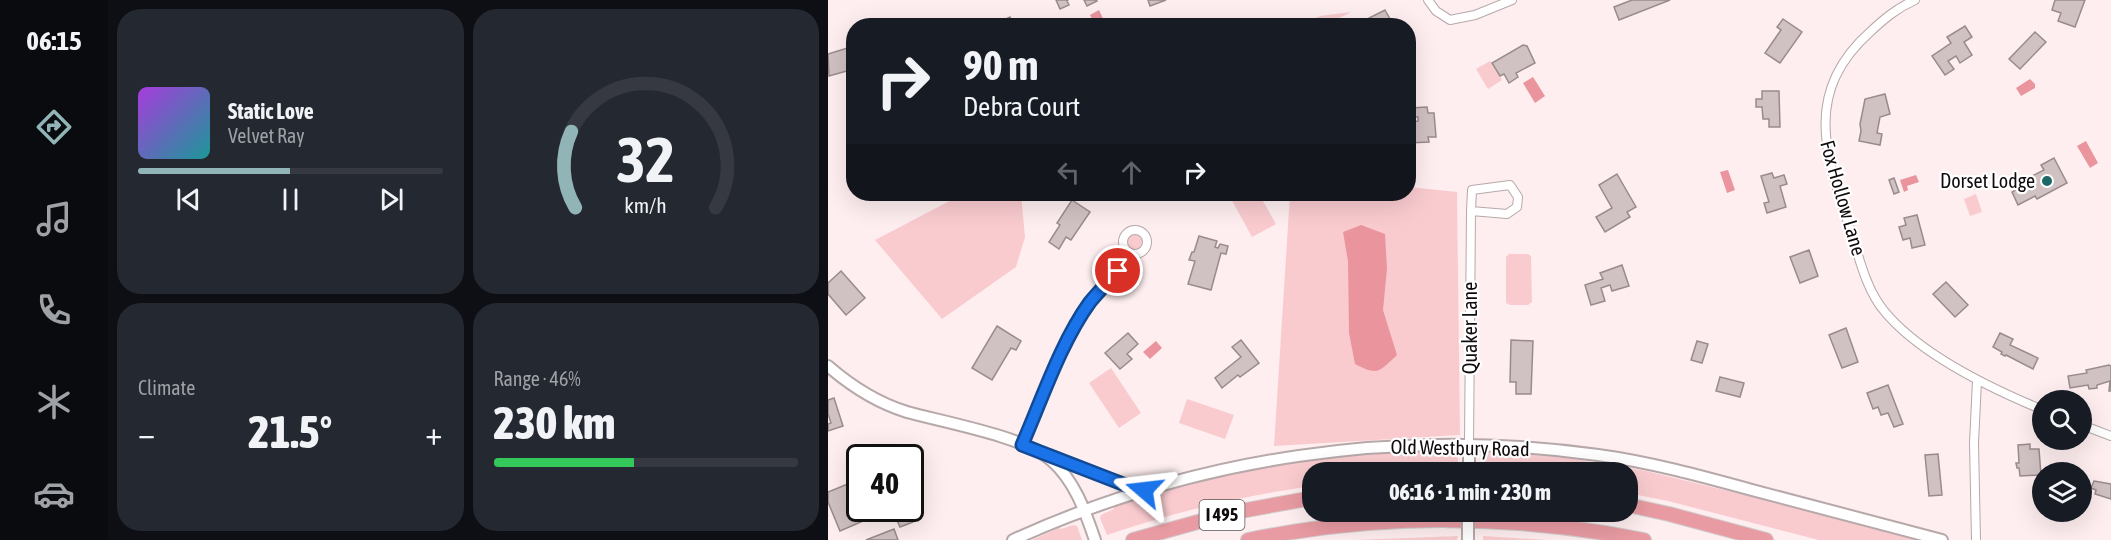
<!DOCTYPE html>
<meta charset="utf-8">
<style>
body{margin:0;font-family:"Asap Condensed",sans-serif;background:#242831;color:#f1f3f6;height:100vh;display:flex;flex-direction:column;font-size:22px;white-space:nowrap}
*{box-sizing:border-box;margin:0}
p{font-size:20px;color:#9ea1a6}
.icon{flex:none;width:33px;height:33px;fill:none;stroke:currentColor;stroke-width:2;stroke-linecap:round;stroke-linejoin:round}
.map{position:relative;flex:1;overflow:hidden}
.sheet{display:flex;flex-direction:column;gap:9px;padding:9px;background:#0d0f14;width:720px}
.sheet>*{flex:none}
.top-card{position:absolute;left:18px;top:18px;width:570px;height:183px;border-radius:24px;box-shadow:0 6px 24px #0002;background:#171b24;color:#f1f3f6;overflow:hidden}
.tools{position:absolute;left:1204px;top:390px;display:grid;gap:12px}
.tools a{display:grid;place-items:center;width:60px;height:60px;border-radius:50%;background:#171b24;box-shadow:0 6px 24px #0002;font-size:30px}
.speed{position:absolute;left:18px;top:444px;display:flex;gap:12px;font-size:30px;font-weight:700;text-align:center}
.speed>*{display:grid;place-content:center;width:78px;height:78px;border-radius:50%;background:#171b24;box-shadow:0 6px 24px #0002;line-height:1}
.speed .limit{border:3px solid #111;border-radius:9px;background:#fff;color:#111}
.pin{position:absolute;display:grid;place-items:center;width:51px;height:51px;color:#fff;margin:-26px;border:3px solid #fff;border-radius:50%;box-shadow:0 2px 6px #0007}
.me{position:absolute;width:66px;margin:-33px;rotate:287deg;stroke-linejoin:round;filter:drop-shadow(0 0 4px #0008)}
.turn{display:flex;align-items:center;gap:21px;height:126px;padding:0 18px;font-size:27px}
.turn .icon{width:78px;height:78px;stroke-width:2.5}
.turn b{display:block;font-size:42px;line-height:51px}
.lanes{display:flex;align-items:center;height:57px;padding:0 18px;background:#0003;justify-content:center;gap:30px;direction:ltr}
.lanes .off{opacity:.35}
.big{font-size:45px;font-weight:800;line-height:1.1}
.sheet .widget{flex:1;display:flex;flex-direction:column;justify-content:center;gap:9px;min-width:0;padding:0 21px;border-radius:24px;background:#242831}
.sheet .dial{align-items:center;gap:0}
.dial svg{height:156px;overflow:visible;fill:none;stroke:#363941;stroke-width:7;stroke-linecap:round;text-anchor:middle}
.dial text{fill:#f1f3f6;stroke:none}
.song{display:flex;align-items:center;gap:18px}
.cover{width:72px;height:72px;border-radius:9px;background:linear-gradient(135deg,hsl(280 70% 55%),hsl(180 70% 35%))}
.played{height:6px;border-radius:3px;background:linear-gradient(90deg,#91b4b6 50%,#363941 50%)}
.keys{display:flex;justify-content:space-around;direction:ltr}
.heat{display:flex;justify-content:space-between;align-items:center;font-size:33px;direction:ltr}
.charge{height:9px;border-radius:4px;background:linear-gradient(90deg,#34c759 46%,#363941 0)}
.sheet .tiles{flex:1;display:grid;gap:9px;grid-template-columns:repeat(2,1fr)}
.trip{position:absolute;left:474px;top:462px;width:336px;height:60px;border-radius:24px;background:#171b24;box-shadow:0 6px 24px #0002;font-weight:800;line-height:60px;text-align:center}
main{display:flex;flex:1;min-height:0}
.menu{display:flex;flex-direction:column;width:108px;justify-content:space-around;align-items:center;background:#090b0e;color:#9ea1a6}
.menu .icon{width:42px;height:42px}
.menu .active{color:#91b4b6}
.menu b{font-size:27px;color:#f1f3f6}
.map>svg:first-child{display:block}
</style>
<main>
<nav class="menu">
<b>06:15</b>
<svg class="icon active" aria-label="directions" viewBox="0 0 24 24"><path d="M12 3l9 9-9 9-9-9zM9 14v-3h6M13 9l2 2-2 2"/></svg>
<svg class="icon" aria-label="music" viewBox="0 0 24 24"><path d="M9 18V5l10-2v13"/><circle cx="6" cy="18" r="3"/><circle cx="16" cy="16" r="3"/></svg>
<svg class="icon" aria-label="phone" viewBox="0 0 24 24"><path d="M5 4h4l2 5-3 2q2 4 5 5l2-3 5 2v4C11 20 4 13 5 4z"/></svg>
<svg class="icon" aria-label="climate" viewBox="0 0 24 24"><path d="M12 3v18M4 7l16 10M4 17L20 7"/></svg>
<svg class="icon" aria-label="car" viewBox="0 0 24 24"><path d="M5 17H2v-5l4-1 3-4h7l3 4 3 1v5h-3M9 17h6M6 11h13"/><circle cx="7" cy="17" r="2"/><circle cx="17" cy="17" r="2"/></svg>
</nav>
<section class="sheet">
<div class="tiles">
<div class="widget">
<div class="song"><i class="cover"></i><div><b>Static Love</b><p>Velvet Ray</p></div></div>
<div class="played"></div>
<div class="keys"><svg class="icon" aria-label="previous" viewBox="0 0 24 24"><path d="M18 5L8 12l10 7zM5 5v14"/></svg><svg class="icon" aria-label="pause" viewBox="0 0 24 24"><path d="M8 5v14M16 5v14"/></svg><svg class="icon" aria-label="next" viewBox="0 0 24 24"><path d="M6 5l10 7-10 7zM19 5v14"/></svg></div>
</div>
<div class="widget dial"><svg viewBox="0 0 100 80">
<path d="M14 69A42 42 0 1 1 86 69"/>
<path d="M14 69A42 42 0 0 1 12 30" stroke="#91b4b6"/>
<text x="50" y="56" font-size="32" font-weight="700">32</text>
<text x="50" y="72" font-size="11">km/h</text>
</svg></div>
<div class="widget"><p>Climate</p>
<div class="heat"><a>−</a><b class="big">21.5°</b><a>+</a></div>
</div>
<div class="widget"><p>Range · 46%</p><b class="big">230 km</b><div class="charge"></div></div>
</div>
</section>
<div class="map">
<svg width="1283" height="540" viewBox="0 0 1283 540">
<rect width="100%" height="100%" fill="#feeeef"/>
<g fill="#f9cbcf">
<polygon points="523,12 498,25 472,25 492,16"/>
<polygon points="662,61 674,80 660,89 648,69"/>
<polygon points="581,187 629,192 632,435 446,446 462,194 580,194"/>
<polygon points="135,194 193,194 197,237 188,267 114,319 47,240"/>
<polygon points="403,194 431,194 448,224 424,237 401,195"/>
<polygon points="1148,194 1154,212 1142,216 1136,199"/>
<circle cx="307" cy="242" r="8"/>
<polygon points="681,254 700,254 703,256 704,302 700,305 682,305 678,303 678,257"/>
<polygon points="283,368 313,413 291,428 261,383"/>
<polygon points="359,399 406,415 397,439 351,423"/>
<path d="M579,452H630V472H484V486C414,496 346,512 279,535L272,518L273,515L286,509V507C351,486 419,468 487,460C518,456 549,454 579,452Z"/>
<polygon points="659,452 733,457 818,471 933,499 1087,540 991,540 840,501 800,493 800,472 656,472 656,457"/>
<polygon points="245,525 249,526 254,540 204,540 231,528 233,529"/>
<polygon points="630,536 629,540 527,540"/>
<polygon points="655,536 720,540 655,540"/>
</g>
<g fill="#ea959e">
<polygon points="271,10 278,25 267,25 262,15"/>
<polygon points="705,77 717,96 707,103 695,83"/>
<polygon points="1202,79 1207,84 1207,88 1193,96 1188,88"/>
<polygon points="1258,141 1270,163 1262,168 1249,146"/>
<polygon points="900,170 907,190 899,193 892,172"/>
<polygon points="1088,175 1091,182 1079,186 1080,190 1076,192 1072,180"/>
<path d="M533,225L557,234L559,269L555,310L569,355C551,372 550,376 527,364L521,333L520,261L515,232Z"/>
<polygon points="328,341 334,348 322,359 315,352"/>
</g>
<g fill="#d0c1c2" stroke="#998b8c" stroke-width="1.5">
<polygon points="228,0 240,0 239,1 241,5 232,9"/>
<polygon points="256,0 268,0 269,1 259,6"/>
<polygon points="320,0 338,0 322,6"/>
<polygon points="804,0 842,0 791,20 786,7"/>
<polygon points="1227,0 1257,0 1247,27 1230,21 1233,13 1224,10"/>
<polygon points="557,10 566,26 540,26 542,24 539,19"/>
<polygon points="182,17 186,26 163,26"/>
<polygon points="955,19 974,32 952,63 937,53 953,30 949,27"/>
<polygon points="1137,26 1144,37 1136,42 1144,55 1132,63 1128,56 1120,61 1126,69 1117,75 1104,56 1123,43 1119,37"/>
<polygon points="1207,32 1218,42 1192,69 1181,59"/>
<polygon points="695,45 699,46 707,63 688,73 690,77 681,83 676,74 672,76 664,63"/>
<polygon points="26,46 26,69 1,76 0,54"/>
<polygon points="934,91 951,91 952,127 941,127 941,119 935,119 934,107 928,107 928,99 934,99"/>
<polygon points="1057,94 1062,114 1052,117 1049,133 1054,134 1052,145 1031,141 1033,131 1032,124 1037,99"/>
<polygon points="599,107 600,113 606,113 608,137 600,137 601,142 580,143 582,122 590,121 590,117 583,117 582,108"/>
<polygon points="1226,158 1239,183 1209,199 1207,196 1190,205 1184,192 1200,183 1198,179 1216,170 1213,165"/>
<polygon points="944,173 946,178 956,175 959,184 952,186 958,207 939,213 936,203 941,202 933,176"/>
<polygon points="789,174 808,207 799,212 802,217 777,232 768,217 784,208 771,185"/>
<polygon points="1066,178 1071,192 1066,194 1061,180"/>
<polygon points="244,200 262,212 243,240 238,237 231,249 221,242 232,225 229,223"/>
<polygon points="1089,215 1097,245 1084,248 1082,238 1075,240 1071,227 1078,225 1076,218"/>
<polygon points="371,236 389,241 387,247 390,248 392,244 400,246 398,254 393,253 383,290 360,284 367,261 361,260 364,252 366,252"/>
<polygon points="981,250 990,276 972,283 962,257"/>
<polygon points="794,265 801,286 784,291 782,285 773,288 777,301 763,305 757,285 775,279 772,273"/>
<polygon points="13,271 37,298 18,315 0,294 0,283"/>
<polygon points="1118,282 1140,305 1127,317 1105,294"/>
<polygon points="169,326 193,341 188,350 183,348 164,380 144,368"/>
<polygon points="1018,328 1030,362 1014,368 1001,335"/>
<polygon points="300,333 310,344 299,354 304,359 292,369 277,353"/>
<polygon points="1172,333 1185,339 1182,345 1210,358 1205,369 1178,355 1177,356 1173,354 1174,352 1165,347"/>
<polygon points="413,340 431,363 412,377 410,375 394,388 387,378 413,357 404,347"/>
<polygon points="683,340 705,341 703,394 688,394 688,382 682,382"/>
<polygon points="869,341 880,344 874,363 863,360"/>
<polygon points="1281,365 1283,366 1283,391 1281,391 1282,381 1269,385 1269,388 1261,389 1260,385 1242,388 1240,376 1259,373 1258,370"/>
<polygon points="892,377 916,383 912,397 888,391"/>
<polygon points="1060,385 1075,424 1066,427 1060,413 1053,415 1050,407 1045,409 1039,393"/>
<polygon points="6,398 15,426 0,431 0,424 3,423 0,414 0,400"/>
<polygon points="1202,444 1202,449 1211,449 1213,475 1192,476 1191,468 1189,468 1188,463 1191,463 1190,445"/>
<polygon points="1110,454 1114,495 1101,496 1097,455"/>
<polygon points="27,481 32,492 32,507 30,508 35,521 12,531 0,502 0,492"/>
<polygon points="1266,481 1283,484 1283,499 1267,494 1268,490 1263,488"/>
<polygon points="80,508 85,522 72,527 64,509"/>
<polygon points="66,529 70,540 38,540"/>
</g>
<g fill="none" stroke-linecap="round" stroke-linejoin="round">
<g stroke="#b7a8a9" stroke-width="10">
<g id="street">
<polyline points="600,0 608,11 622,20 647,15 684,0"/>
<path d="M1087,0C1069,8 1056,19 1042,32C975,92 997,154 1022,229C1031,257 1038,290 1057,312C1093,355 1164,389 1215,410"/>
<circle cx="307" cy="242" r="12"/>
<polyline points="1254,425 1283,436"/>
<path d="M194,445C213,402 228,355 254,315C268,293 287,275 302,253"/>
<polyline points="641,445 643,211 644,190 682,185 690,197 689,207 679,214 643,211"/>
<polyline points="1148,540 1146,443 1149,381"/>
</g>
</g>
<g stroke="#b7a8a9" stroke-width="14">
<g id="secondary">
<path d="M0,366C23,386 50,403 79,412C115,422 198,437 223,460C247,481 257,511 267,540"/>
<polyline points="221,455 292,483 316,490"/>
<polyline points="641,472 641,445"/>
<path d="M185,540C367,457 571,427 770,455C822,462 873,476 924,490C987,506 1050,523 1114,540"/>
</g>
</g>
<g stroke="#cfcece" stroke-width="16">
<g id="highway">
<polyline points="800,505 841,514 938,540"/>
<polyline points="305,540 402,513 484,498"/>
<path d="M420,540C554,513 682,514 816,540"/>
</g>
</g>
<use href="#street" stroke="#fff" stroke-width="8"/>
<use href="#secondary" stroke="#fff" stroke-width="10"/>
<use href="#highway" stroke="#e99ba3" stroke-width="14"/>
<g stroke="#b7a8a9" stroke-width="14" stroke-linecap="butt">
<polyline id="secondary-bridge" points="640,540 640,512"/>
</g>
<use href="#secondary-bridge" stroke="#fff" stroke-width="10"/>
</g>
<g fill="none" stroke-linecap="round" stroke-linejoin="round">
<g stroke="#114b97" stroke-width="15">
<path id="route" d="M290,271C281,281 271,291 262,302C233,342 214,399 194,445L300,486L316,490"/>
</g>
<use href="#route" stroke="#1a73e8" stroke-width="10"/>
</g>
<circle fill="#1b6867" stroke="#fff" stroke-width="2" cx="1219" cy="181" r="6"/>
<g text-anchor="middle" stroke-width="4.5" stroke-linejoin="round" paint-order="stroke">
<rect fill="#fff" stroke="#585455" stroke-width="1.5" x="371.5" y="500" width="45" height="30" rx="4.5"/>
<g font-size="18" font-weight="bold" fill="#100b0c">
<text x="394" y="521">I 495</text>
</g>
<g font-size="20" fill="#100b0c" stroke="#fff" text-anchor="end">
<text x="1207" y="188">Dorset Lodge</text>
</g>
<g font-size="20" fill="#100b0c" stroke="#fff">
<text transform="translate(1015 198) rotate(74)" y="7">Fox Hollow Lane</text>
<text transform="translate(642 328) rotate(-90)" y="7">Quaker Lane</text>
<text transform="translate(632 448) rotate(1)" y="7">Old Westbury Road</text>
</g>
</g>
</svg>
<div class="tools">
<a><svg class="icon" aria-label="search" viewBox="0 0 24 24"><circle cx="10" cy="10" r="6"/><path d="M15 15l6 6"/></svg></a>
<a><svg class="icon" aria-label="layers" viewBox="0 0 24 24"><path d="M12 4l9 5-9 5-9-5zM3 14l9 5 9-5"/></svg></a>
</div>
<div class="speed"><div class="limit">40</div></div>
<div class="pin" style="left:290px;top:271px;background:#d93025"><svg class="icon" aria-label="arrive" viewBox="0 0 24 24"><path d="M6 21V4h12l-3 4 3 4H6"/></svg></div>
<svg class="me" style="left:316px;top:490px" viewBox="-20 -20 40 40"><path d="M0-17L14 15 0 8-14 15z" fill="#1a73e8" stroke="#fff" stroke-width="4"/></svg>
<div class="trip">06:16 · 1 min · 230 m</div>
<div class="top-card">
<div class="turn"><svg class="icon" aria-label="right" viewBox="0 0 24 24"><path d="M7 20v-9h11M14 6l5 5-5 5"/></svg><div><b>90 m</b>Debra Court</div></div>
<div class="lanes"><svg class="icon off" aria-label="left" viewBox="0 0 24 24"><path d="M17 20v-9H6M10 6l-5 5 5 5"/></svg><svg class="icon off" aria-label="ahead" viewBox="0 0 24 24"><path d="M12 20V5M6 11l6-6 6 6"/></svg><svg class="icon" aria-label="right" viewBox="0 0 24 24"><path d="M7 20v-9h11M14 6l5 5-5 5"/></svg></div>
</div>
</div>
</main>
